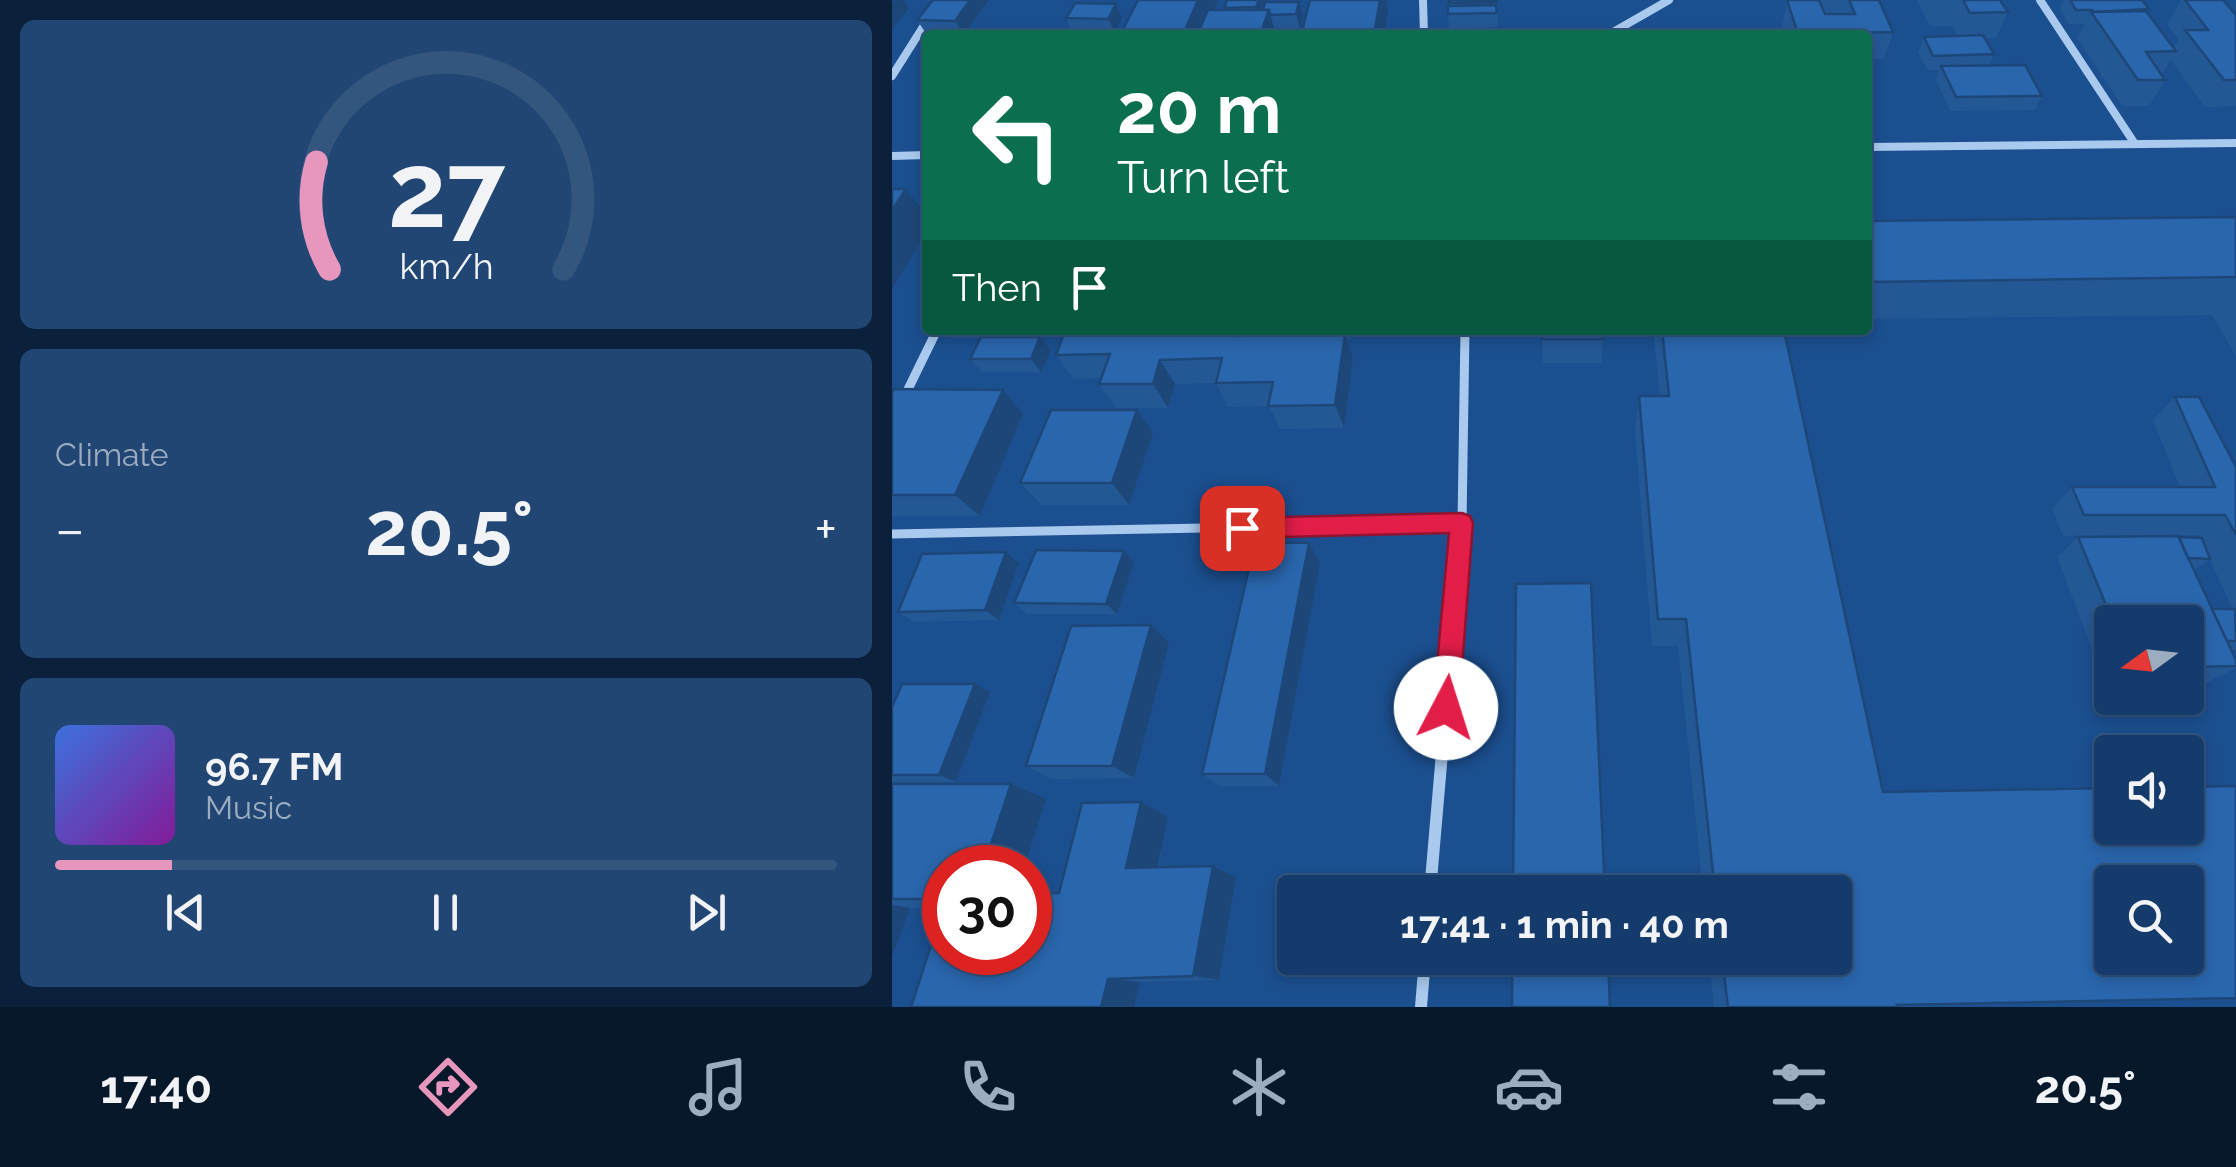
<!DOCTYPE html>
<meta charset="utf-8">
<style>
body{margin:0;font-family:Raleway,sans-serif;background:#214673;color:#f1f3f6;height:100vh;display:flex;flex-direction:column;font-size:38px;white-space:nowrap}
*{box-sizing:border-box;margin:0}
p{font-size:32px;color:#9dadc1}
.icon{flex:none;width:55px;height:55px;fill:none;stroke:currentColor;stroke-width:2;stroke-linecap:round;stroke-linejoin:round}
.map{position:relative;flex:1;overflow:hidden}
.details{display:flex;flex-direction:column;gap:20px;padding:20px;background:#0b203b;width:892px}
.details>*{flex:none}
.guide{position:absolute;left:30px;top:30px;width:950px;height:305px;border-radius:10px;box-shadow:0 5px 15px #0003,0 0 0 2px #33557e;background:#0b6e4f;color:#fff;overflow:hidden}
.needle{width:65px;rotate:255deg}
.tools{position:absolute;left:1202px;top:605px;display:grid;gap:20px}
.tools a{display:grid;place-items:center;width:110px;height:110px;border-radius:10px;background:#143b6b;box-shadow:0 5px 15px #0003,0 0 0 2px #33557e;font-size:50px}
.speed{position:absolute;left:30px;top:845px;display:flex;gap:20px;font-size:50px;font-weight:700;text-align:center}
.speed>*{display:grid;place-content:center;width:130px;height:130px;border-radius:50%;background:#143b6b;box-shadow:0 5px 15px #0003,0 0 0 2px #33557e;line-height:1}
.speed .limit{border:15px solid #d22;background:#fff;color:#111}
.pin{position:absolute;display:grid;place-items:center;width:85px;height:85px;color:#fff;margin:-42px;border-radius:20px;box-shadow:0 5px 15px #0006}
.me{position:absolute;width:110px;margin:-55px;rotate:5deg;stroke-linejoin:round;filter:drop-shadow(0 0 8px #0008)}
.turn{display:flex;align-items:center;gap:35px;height:210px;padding:0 30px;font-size:45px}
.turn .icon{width:130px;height:130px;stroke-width:2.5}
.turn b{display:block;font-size:70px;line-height:85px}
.then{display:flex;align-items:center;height:95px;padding:0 30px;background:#0003;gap:20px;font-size:38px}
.big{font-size:75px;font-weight:700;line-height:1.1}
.details .tile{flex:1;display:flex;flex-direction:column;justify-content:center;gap:15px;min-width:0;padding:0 35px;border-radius:15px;background:#214673}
.details .dial{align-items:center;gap:0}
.dial svg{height:260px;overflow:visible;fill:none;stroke:#33557e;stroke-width:7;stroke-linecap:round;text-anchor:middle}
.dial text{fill:#f1f3f6;stroke:none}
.song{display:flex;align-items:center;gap:30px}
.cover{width:120px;height:120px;border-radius:15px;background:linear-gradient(135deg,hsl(220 70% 55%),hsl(290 70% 35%))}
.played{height:10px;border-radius:5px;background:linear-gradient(90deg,#e797bd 15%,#33557e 15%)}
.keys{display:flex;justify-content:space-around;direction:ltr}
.heat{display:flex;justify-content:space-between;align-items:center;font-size:55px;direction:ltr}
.trip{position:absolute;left:385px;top:875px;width:575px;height:100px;border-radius:10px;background:#143b6b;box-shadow:0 5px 15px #0003,0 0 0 2px #33557e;font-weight:700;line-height:100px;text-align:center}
.tab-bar{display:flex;height:160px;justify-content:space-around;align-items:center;background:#08182b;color:#9dadc1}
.tab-bar .icon{width:70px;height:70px}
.tab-bar .current{color:#e797bd}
.tab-bar b{font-size:45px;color:#f1f3f6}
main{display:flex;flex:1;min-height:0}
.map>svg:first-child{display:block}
</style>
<main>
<section class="details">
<div class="tile dial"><svg viewBox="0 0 100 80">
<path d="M14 69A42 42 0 1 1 86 69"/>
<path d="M14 69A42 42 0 0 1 10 36" stroke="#e797bd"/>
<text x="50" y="56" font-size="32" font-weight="700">27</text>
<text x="50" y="72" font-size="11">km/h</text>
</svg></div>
<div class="tile"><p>Climate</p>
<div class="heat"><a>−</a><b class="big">20.5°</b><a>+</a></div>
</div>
<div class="tile">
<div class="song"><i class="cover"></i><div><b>96.7 FM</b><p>Music</p></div></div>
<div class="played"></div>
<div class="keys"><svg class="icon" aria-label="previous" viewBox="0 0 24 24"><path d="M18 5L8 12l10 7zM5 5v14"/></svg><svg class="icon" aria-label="pause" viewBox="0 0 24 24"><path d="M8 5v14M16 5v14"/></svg><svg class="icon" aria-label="next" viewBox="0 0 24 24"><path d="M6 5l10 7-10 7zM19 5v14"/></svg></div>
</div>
</section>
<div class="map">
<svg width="1344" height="1007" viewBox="0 0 1344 1007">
<rect width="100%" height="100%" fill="#1b4f8f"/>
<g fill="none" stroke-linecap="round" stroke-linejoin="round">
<g stroke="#a9c9ee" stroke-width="8">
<polyline points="531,0 532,35"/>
<polyline points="1148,0 1243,144"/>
<polyline points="716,35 777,0"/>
<polyline points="0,76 48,0"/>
<polyline points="975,147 1344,143"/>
<polyline points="0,156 35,155"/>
</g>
<g stroke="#a9c9ee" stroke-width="9">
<polyline points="0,422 45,330"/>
<polyline points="0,534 570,523"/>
<polyline points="565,582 570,523 573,330"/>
</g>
<g stroke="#a9c9ee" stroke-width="12">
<polyline points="538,892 565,579"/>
<polyline points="529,1007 533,958"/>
</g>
</g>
<g fill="#245895" fill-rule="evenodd">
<polygon points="97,0 74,32 97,35 35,35 25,20"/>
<polygon points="246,0 327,0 323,10 333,10 335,0 375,0 374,2 411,16 408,29 382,29 384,35 228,35"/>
<polygon points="558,0 606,0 606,27 557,29 556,14"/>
<polygon points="895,0 987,0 1001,32 992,59 975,59 975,35 892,35 890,27"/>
<polygon points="1025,0 1108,0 1116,12 1104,38 1093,39 1102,54 1097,65 1150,96 1143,110 1058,111 1044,80 1047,70 1036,70 1026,52 1032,37 1066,36 1060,26 1038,26"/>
<polygon points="1172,0 1250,0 1257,9 1255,12 1282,48 1287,40 1275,24 1289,0 1331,0 1344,15 1344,106 1313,107 1279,60 1270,74 1273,80 1257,106 1230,106 1185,38 1193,24 1177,24 1167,8"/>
<polygon points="174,18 230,18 223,33 181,33"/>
<polygon points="1344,217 1344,356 1320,315 975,319 975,221"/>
<polygon points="52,330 126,330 122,337 159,351 149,372 90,372 78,359 88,338 59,338"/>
<polygon points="353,330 460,330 459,339 455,339 461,359 452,428 388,429 377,406 336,407 324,383 283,384 276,408 224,408 207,384 209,378 182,379 164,355 356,336"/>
<polygon points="650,330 711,330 710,363 651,363"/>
<polygon points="761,330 892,330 991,792 1344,786 1344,999 1006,1007 822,1007 817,958 942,958 942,892 811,892 786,646 760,646 743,432 747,396 768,396"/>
<polygon points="0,393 131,414 88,516 0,516"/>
<path d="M1283,397L1344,467V650L1339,651L1344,660V668L1316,682L1295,683V622H1220V683H1213L1165,557L1186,537L1308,538L1307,535L1171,536L1160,508L1180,487H1288L1261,420ZM1316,556L1341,609L1320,610L1302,570L1318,559Z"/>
<polygon points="261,433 237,505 150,505 128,483"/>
<polygon points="114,552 127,563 107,620 22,622 6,612"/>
<polygon points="242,562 225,614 135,614 122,603"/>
<polygon points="428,563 387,786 327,786 310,774"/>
<polygon points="259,625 277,643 242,778 160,779 134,766"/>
<polygon points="98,692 64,782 0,782 0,707"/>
<polygon points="0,784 154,799 52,868 52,908 18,908 0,957"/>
<polygon points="249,802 276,817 266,868 321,866 344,877 327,980 248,982 242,1007 52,952 167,893"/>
</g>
<g fill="#1d4779">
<polygon points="3,0 12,0 17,8 0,29 0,3"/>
<polygon points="78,0 97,0 72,35 63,21"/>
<polygon points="306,0 327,0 312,35 291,35"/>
<polygon points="367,0 375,0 369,22 364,7"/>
<polygon points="488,0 494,0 496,9 492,35 482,35"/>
<polygon points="407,2 411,16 408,29 404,14"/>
<polygon points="224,4 230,18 223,33 216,19"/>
<polygon points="377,10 384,35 368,35"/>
<polygon points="14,189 35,216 35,232 0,289 0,210"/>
<polygon points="116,330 126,330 122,338"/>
<polygon points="346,330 351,330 359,347 344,336"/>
<polygon points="453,334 461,359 452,428 443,405"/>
<polygon points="148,337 159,351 149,372 139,359"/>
<polygon points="268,360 283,384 276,408 261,384"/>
<polygon points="111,390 131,414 88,516 63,495"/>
<polygon points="245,410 261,433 237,505 220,483"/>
<polygon points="417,543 428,563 387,786 373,774"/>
<polygon points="232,551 242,562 225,614 214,604"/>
<polygon points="114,552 127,563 107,620 93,610"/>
<polygon points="259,625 277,643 242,778 220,766"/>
<polygon points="83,684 98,692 64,782 47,775"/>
<polygon points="119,784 154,799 132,868 91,868"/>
<polygon points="249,802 276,817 263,879 234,868"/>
<polygon points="321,866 344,877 327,980 301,976"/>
<polygon points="0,905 18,908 0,957"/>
<polygon points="216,979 248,982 242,1007 209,1007"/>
</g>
<g fill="#2a66ad" stroke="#1d4779" stroke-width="2.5" fill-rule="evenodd">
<polygon points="41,0 78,0 63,21 25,20"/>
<polygon points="246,0 306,0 291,35 228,35"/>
<polygon points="335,0 367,0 364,7 332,8"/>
<polygon points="418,0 488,0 482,35 409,35"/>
<polygon points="558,0 605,0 605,2 557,3"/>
<polygon points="895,0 927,0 933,14 963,14 957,0 987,0 1001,32 906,34"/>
<polygon points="1071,0 1108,0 1116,12 1078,13"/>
<polygon points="1178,0 1250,0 1257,9 1202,12 1200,10 1184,10"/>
<polygon points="1293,0 1331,0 1344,15 1344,80 1332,80 1293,30 1316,30"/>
<polygon points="373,2 407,2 404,14 378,15 377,10 371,10"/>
<polygon points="183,3 224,4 216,19 174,18"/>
<polygon points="604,5 605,13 556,14 556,6"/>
<polygon points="316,10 377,10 368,35 305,35"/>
<polygon points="1254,11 1284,51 1254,52 1273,80 1246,80 1199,12"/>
<polygon points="65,31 95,32 93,35 62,35"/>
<polygon points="1091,35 1102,54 1041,56 1032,37"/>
<polygon points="1133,65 1150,96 1064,97 1049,66"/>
<polygon points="0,189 14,189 0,210"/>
<polygon points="1344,217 1344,277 975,282 975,221"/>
<polygon points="173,330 346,330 344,336 453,334 443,405 376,406 381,382 324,383 330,358 268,360 261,384 207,384 218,354 164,355"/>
<rect x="650" y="330" width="61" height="9"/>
<path d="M770,330H892L991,792L1220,788V828H1295V787L1344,786V998L1005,1005L1006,1007H836L830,958H942V892H823L794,619H766L747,396H777ZM1220,882H1295V958H1220Z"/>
<polygon points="89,337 148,337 139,359 78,359"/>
<polygon points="2,389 111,390 63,495 0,495 0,393"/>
<polygon points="1283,397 1307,397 1344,467 1344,535 1333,515 1192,515 1180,487 1323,487"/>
<polygon points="159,410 245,410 220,483 128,483"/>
<polygon points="1286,536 1344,660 1344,666 1295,667 1295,622 1221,622 1186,537"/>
<polygon points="1287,537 1310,538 1318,559 1296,558"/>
<polygon points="363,542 417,543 373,774 310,774"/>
<polygon points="144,550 232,551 214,604 122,603"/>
<polygon points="114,552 93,610 6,612 30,554"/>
<polygon points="699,583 713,892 621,892 624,584"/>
<polygon points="1320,609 1343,609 1344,641 1335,641"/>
<polygon points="259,625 220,766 134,766 179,626"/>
<polygon points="10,684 83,684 47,775 0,775 0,707"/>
<polygon points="0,784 119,784 91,868 52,868 52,899 0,899"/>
<polygon points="249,802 234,868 321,866 301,976 216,979 209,1007 19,1007 44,930 52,930 52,952 138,952 138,894 167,893 190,803"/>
<polygon points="620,958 716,958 718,1007 620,1007"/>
</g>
<polygon fill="#e11d48" stroke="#92132f" stroke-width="2.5" points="570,513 578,516 581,523 567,708 563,717 554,720 545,717 541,708 557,533 350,538 342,535 339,528 342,521 350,518"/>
</svg>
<div class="tools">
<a><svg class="needle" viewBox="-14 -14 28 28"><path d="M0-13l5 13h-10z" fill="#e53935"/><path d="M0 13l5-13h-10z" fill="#9dadc1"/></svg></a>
<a><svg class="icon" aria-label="sound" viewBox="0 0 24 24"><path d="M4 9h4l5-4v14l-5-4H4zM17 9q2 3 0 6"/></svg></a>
<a><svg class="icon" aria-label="search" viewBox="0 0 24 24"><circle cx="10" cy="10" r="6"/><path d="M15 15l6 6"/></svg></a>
</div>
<div class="speed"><div class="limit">30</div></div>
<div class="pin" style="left:350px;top:528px;background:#d93025"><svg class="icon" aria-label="arrive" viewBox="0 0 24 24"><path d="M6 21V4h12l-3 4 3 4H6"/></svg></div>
<svg class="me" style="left:554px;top:708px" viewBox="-20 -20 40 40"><circle r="19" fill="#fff"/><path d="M0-13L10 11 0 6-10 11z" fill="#e11d48"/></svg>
<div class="trip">17:41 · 1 min · 40 m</div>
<div class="guide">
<div class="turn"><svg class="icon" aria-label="left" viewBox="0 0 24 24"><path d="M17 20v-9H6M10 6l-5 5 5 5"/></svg><div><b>20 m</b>Turn left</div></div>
<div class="then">Then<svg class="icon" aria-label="arrive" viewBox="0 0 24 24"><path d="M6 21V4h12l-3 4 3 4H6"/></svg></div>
</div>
</div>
</main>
<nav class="tab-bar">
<b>17:40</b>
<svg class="icon current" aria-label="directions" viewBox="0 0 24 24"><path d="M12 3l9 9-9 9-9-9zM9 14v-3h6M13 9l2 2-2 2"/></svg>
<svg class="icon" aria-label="music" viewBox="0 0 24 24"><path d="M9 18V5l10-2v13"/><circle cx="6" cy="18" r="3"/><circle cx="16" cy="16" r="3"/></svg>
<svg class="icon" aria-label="phone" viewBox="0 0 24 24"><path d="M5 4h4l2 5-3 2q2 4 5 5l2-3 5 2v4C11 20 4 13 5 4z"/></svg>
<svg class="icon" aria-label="climate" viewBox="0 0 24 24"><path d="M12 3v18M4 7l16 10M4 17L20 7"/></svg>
<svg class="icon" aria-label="car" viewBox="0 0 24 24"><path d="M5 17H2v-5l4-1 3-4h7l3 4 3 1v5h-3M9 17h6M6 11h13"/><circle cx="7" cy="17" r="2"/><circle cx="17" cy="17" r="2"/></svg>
<svg class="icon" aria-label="filters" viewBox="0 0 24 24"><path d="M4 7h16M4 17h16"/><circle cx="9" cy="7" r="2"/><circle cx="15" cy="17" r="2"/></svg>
<b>20.5°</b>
</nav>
